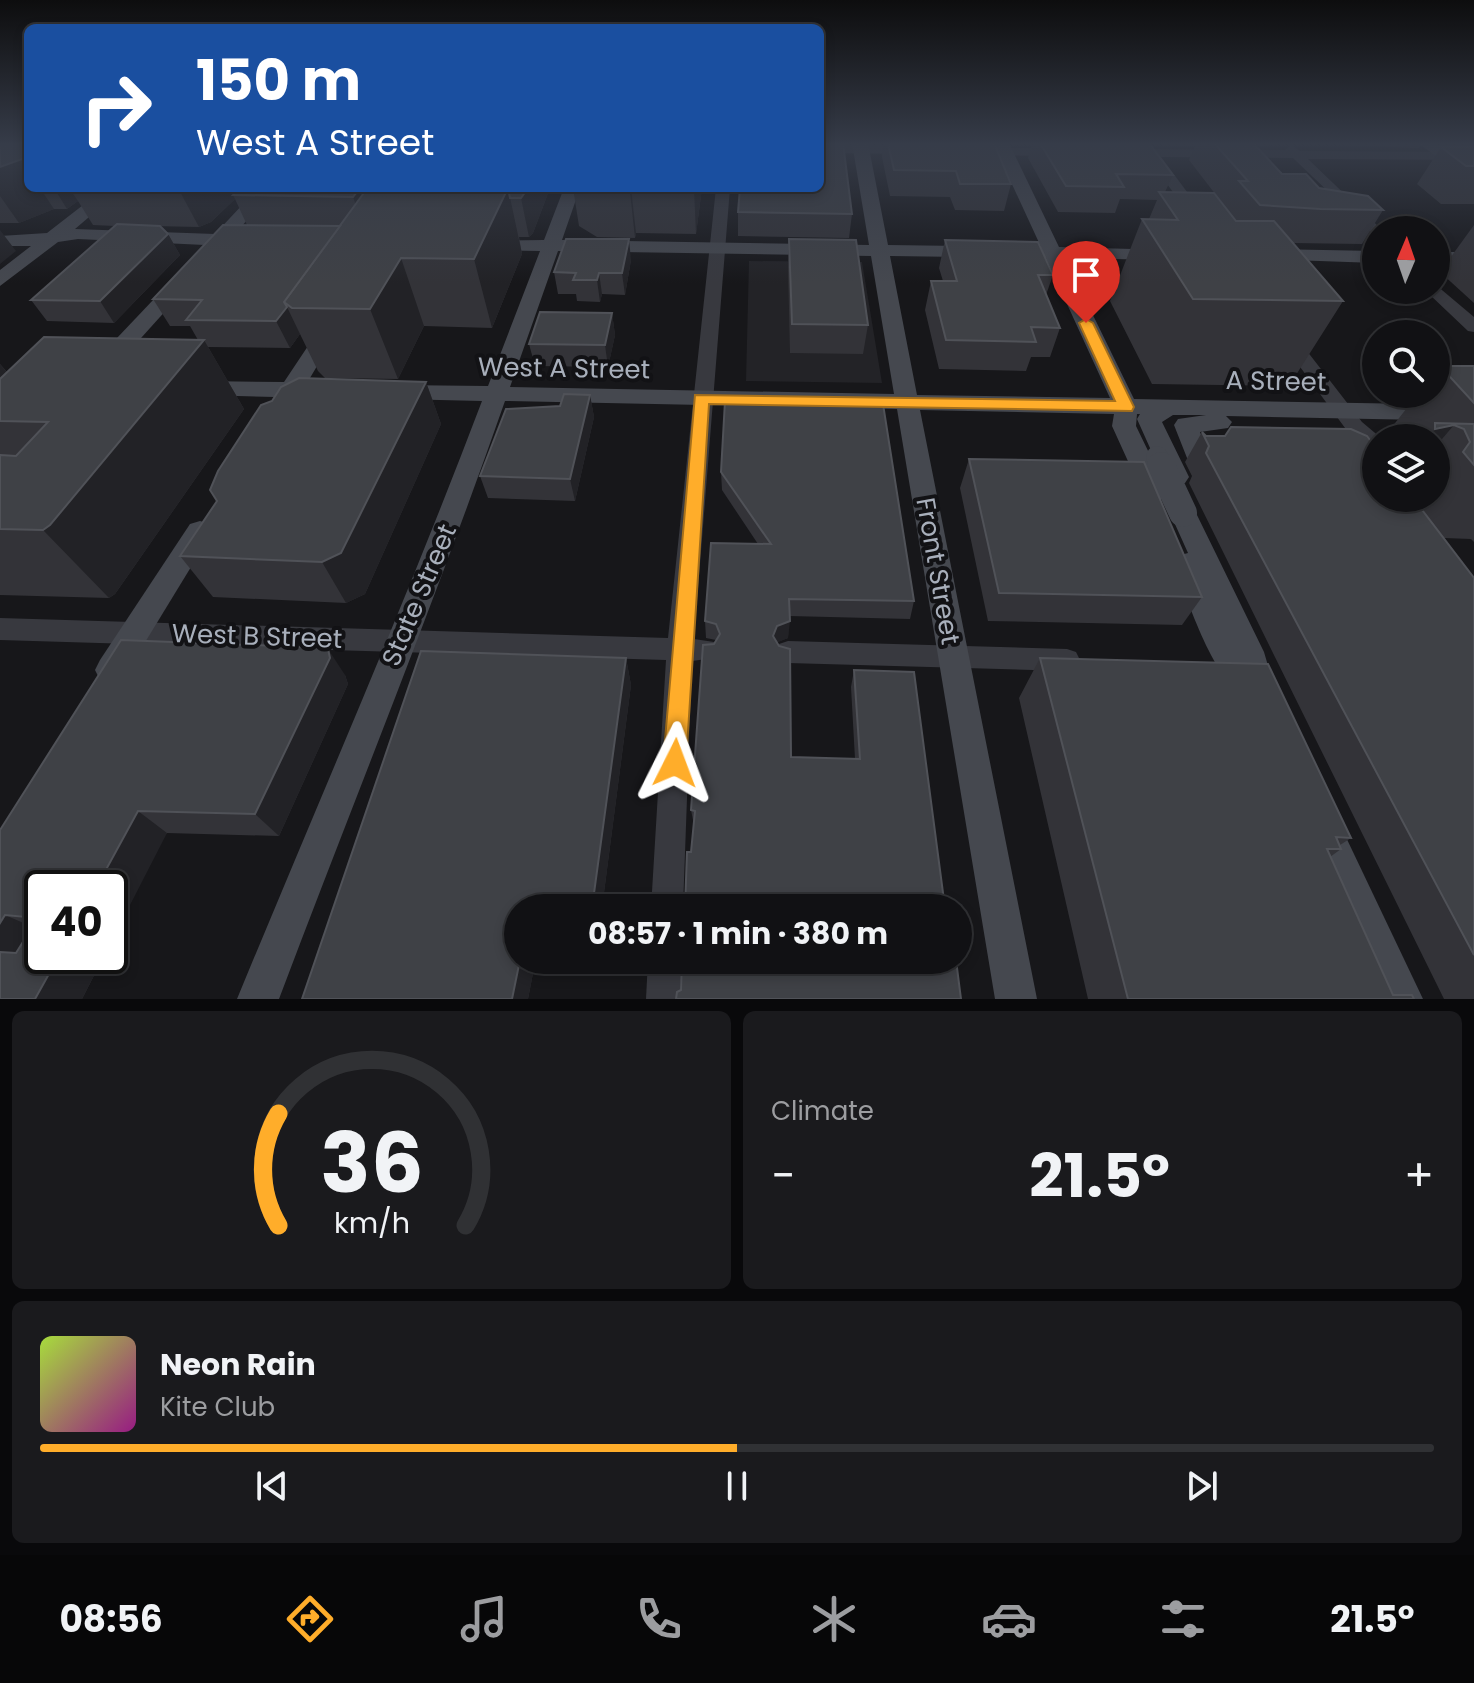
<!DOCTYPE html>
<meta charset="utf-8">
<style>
body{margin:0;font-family:Poppins,sans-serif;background:#1a1a1d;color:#f1f3f6;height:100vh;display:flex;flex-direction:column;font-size:30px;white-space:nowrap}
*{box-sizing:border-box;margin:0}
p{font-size:26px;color:#9c9da0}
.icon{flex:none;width:44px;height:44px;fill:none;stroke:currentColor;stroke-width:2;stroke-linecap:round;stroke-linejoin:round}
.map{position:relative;height:999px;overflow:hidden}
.details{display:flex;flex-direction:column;gap:12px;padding:12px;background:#09090b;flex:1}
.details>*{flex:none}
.top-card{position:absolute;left:24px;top:24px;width:800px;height:168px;border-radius:12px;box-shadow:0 4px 12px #0003,0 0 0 2px #303134;background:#1a4fa0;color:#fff;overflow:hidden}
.needle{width:52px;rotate:2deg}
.fabs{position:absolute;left:1362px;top:216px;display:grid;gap:16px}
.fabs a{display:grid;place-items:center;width:88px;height:88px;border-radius:50%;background:#111114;box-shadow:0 4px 12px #0003,0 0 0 2px #303134;font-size:40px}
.speed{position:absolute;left:24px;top:870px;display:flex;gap:16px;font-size:40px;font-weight:700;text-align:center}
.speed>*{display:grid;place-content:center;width:104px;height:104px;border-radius:50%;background:#111114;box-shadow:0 4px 12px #0003,0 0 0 2px #303134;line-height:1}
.speed .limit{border:4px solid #111;border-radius:12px;background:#fff;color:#111}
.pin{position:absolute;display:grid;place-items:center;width:68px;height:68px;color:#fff;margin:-82px -34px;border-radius:50% 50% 50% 0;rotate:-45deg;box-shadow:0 0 8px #0007}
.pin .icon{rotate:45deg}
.me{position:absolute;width:88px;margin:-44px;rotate:3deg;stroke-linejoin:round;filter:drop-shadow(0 0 6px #0008)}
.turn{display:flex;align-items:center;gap:28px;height:168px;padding:0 40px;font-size:36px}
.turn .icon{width:104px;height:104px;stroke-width:2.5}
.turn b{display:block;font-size:56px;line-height:68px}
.big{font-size:60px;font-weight:700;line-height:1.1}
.details .card{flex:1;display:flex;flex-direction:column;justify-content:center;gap:12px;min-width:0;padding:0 28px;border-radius:12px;background:#1a1a1d}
.details .dial{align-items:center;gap:0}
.dial svg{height:208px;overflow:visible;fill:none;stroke:#303134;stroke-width:7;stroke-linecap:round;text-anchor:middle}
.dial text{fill:#f1f3f6;stroke:none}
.song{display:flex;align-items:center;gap:24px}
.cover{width:96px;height:96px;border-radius:12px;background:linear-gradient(135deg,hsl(80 70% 55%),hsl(310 70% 35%))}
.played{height:8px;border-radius:4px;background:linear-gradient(90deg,#ffad2a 50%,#303134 50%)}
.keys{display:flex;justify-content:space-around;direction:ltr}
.heat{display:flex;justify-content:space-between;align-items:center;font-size:44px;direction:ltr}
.details .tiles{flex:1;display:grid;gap:12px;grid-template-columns:1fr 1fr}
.card:last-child{grid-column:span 2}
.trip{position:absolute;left:504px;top:894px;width:468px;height:80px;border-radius:40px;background:#111114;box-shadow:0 4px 12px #0003,0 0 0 2px #303134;font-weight:700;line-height:80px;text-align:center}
.dock{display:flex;height:128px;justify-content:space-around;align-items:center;background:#070708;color:#9c9da0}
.dock .icon{width:56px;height:56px}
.dock .selected{color:#ffad2a}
.dock b{font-size:36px;color:#f1f3f6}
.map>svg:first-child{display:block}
</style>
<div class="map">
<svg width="1474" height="999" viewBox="0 0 1474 999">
<rect width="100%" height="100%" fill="#17171a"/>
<polygon fill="#232327" points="749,261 862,262 882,383 746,381"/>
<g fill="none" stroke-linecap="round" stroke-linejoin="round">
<g fill="#38393f" fill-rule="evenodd">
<polygon points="820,145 913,146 920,150 913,154 820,153"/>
<polygon points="1291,145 1300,151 1474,152 1474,160 1308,159 1381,229 1376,230 1376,237 1293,158 1161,157 1205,216 1198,220 1193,219 1147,157 1127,157 1120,153 1127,149 1285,150"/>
<polygon points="978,148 1057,148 1064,152 1057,156 983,155 976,151"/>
<polygon points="716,188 730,188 694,639 714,642 718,650 714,658 692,661 683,908 651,908 666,660 0,640 0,618 668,638"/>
<polygon points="1436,285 1474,317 1474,332 1468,331 1429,294 1427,290 1436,290"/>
<path d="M1287,332L1293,333L1362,422L1381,438H1376V453C1365,450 1359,438 1348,432L1281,341L1278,337Z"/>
<polygon points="788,641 1067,649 1076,652 1080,660 1076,668 1067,671 788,663 779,660 775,652 779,644"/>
<polygon points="648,960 682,960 680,999 646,999"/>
</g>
<g fill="#45484f" fill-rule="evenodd">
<path d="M852,143H868L888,245L1041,247L993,143H1009L1059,247L1170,250V258L1163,260L1065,258L1134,399L1474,405V421L1226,416L1232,422L1228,428L1200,432L1210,457L1207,463H1189L1174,425L1178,419L1206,415H1173L1162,422L1189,477L1185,483H1167L1163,477L1137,419L1140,414H1137L1136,426L1168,492L1164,499H1146L1142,492L1112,426L1114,414L920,410L1037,999H995L897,409L505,401C435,602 354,800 279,999H237C319,800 406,602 482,401L396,399L385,392L396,385L488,386L540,251L487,250L478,245L481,241L544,240L564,188H580L562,240L869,245ZM558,251L871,256L894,394L510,387ZM890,256L1046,258L1110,398L917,395Z"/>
<polygon points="1418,143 1436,143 1474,171 1474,184"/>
<polygon points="105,188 123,188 75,229 215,234 258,188 275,188 234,235 249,237 249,245 224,246 212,254 205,252 205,245 78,239 58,242 0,286 0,270 31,246 0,246 0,236 47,233"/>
<polygon points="1271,249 1376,251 1376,263 1264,259 1264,251"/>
<rect x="1436" y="252" width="38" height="12"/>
<polygon points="180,277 190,283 187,287 114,368 98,368 95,363 98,358 173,279"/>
<polygon points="329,323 339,329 307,383 320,385 323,390 320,395 298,397 292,406 276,406 272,401 275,397 200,395 189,388 200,381 284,382 322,325"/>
<path d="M1183,503L1192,506L1196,513L1264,652L1276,693L1271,703L1260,707C1214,690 1192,608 1173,564L1177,556L1188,553L1170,513L1174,506Z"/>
<polygon points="200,521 210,524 213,531 122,680 111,684 100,680 95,670 100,660 190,524"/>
<polygon points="1320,805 1333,810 1423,999 1381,999 1302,823 1307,810"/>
</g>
<polyline stroke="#45484f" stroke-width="22" points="1157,457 1162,468"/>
<polyline stroke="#45484f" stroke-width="28" points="1161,466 1183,513"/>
</g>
<g fill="#333338">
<polygon points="0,143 28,143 28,188 550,188 533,233 529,237 519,237 522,254 492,328 424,326 398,379 325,378 318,371 300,334 290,348 208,347 244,409 115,594 109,598 0,595 0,364 7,372 198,340 190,326 170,326 153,299 247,225 235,199 211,222 199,227 152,226 168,234 180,255 114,323 47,321 31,300 115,226 93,225 78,201 67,209 54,209 19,223 0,223"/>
<polygon points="883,143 999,143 997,150 1011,184 1004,211 955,210 950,197 890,196 882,157"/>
<polygon points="1019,143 1149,143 1173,175 1165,192 1226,208 1189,160 1195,146 1162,145 1160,143 1267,143 1265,146 1255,146 1282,174 1383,210 1362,244 1292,243 1343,301 1289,386 1152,384 1110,301 1142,219 1149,219 1157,200 1120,199 1115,213 1058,212 1028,158 1032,144"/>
<polygon points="1310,143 1422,143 1419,148 1311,144"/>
<polygon points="1440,143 1474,143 1474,204 1441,204 1417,184 1441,147 1446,147"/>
<polygon points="573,188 702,188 696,234 636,233 635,238 597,237 579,226"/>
<polygon points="738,212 852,214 849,238 738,236"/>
<polygon points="1474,225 1474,303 1440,272"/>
<polygon points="789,239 868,325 863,354 790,353 788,267"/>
<polygon points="945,240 1053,275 1046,295 1060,328 1050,357 1031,357 1026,371 939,369 925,310 931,281 943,281 939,268"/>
<polygon points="631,260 625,295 602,294 600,302 577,301 576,294 558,294 554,272"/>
<polygon points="612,313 615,335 608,367 535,366 529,344"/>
<polygon points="1440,366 1474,366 1474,542 1471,539 1444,538 1474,578 1474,999 1444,999 1189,483 1192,476 1185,462 1202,432 1206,436 1376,498 1436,498 1436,438 1393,438 1388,432 1418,394 1436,394 1436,371"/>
<polygon points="426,382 441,424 365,594 346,603 213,597 180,556"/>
<polygon points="590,395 594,417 575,501 488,498 480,476 560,406"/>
<polygon points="969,459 1202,597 1182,625 988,621 960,488"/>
<polygon points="721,472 914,601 910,619 789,616 788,638 777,642 791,757 855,759 851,687 854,670 945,908 691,852 694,825 691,810 714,644 716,640 706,638 705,621 758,544 722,490"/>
<polygon points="626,658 631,685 602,908 518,908 518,960 596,960 594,970 534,968 528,999 302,999"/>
<polygon points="1040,658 1351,838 1340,845 1341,849 1330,857 1393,995 1414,999 1088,999 1019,698"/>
<polygon points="345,675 348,684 279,836 167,833 42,956 104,956 82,999 0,999 0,830"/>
</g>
<g fill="#222226">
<polygon points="22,159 28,169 28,188 40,188 54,209 19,223 0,196 0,167"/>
<polygon points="54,188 69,188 78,201 67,209"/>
<polygon points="178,188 245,188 233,195 235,199 211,222 199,227"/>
<polygon points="360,188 399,188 367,235 353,197"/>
<polygon points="508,188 522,254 492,328 474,259"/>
<polygon points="528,188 550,188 533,233 529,237 521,198"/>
<polygon points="631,188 636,233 635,238 630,192"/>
<polygon points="694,188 702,188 696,234 694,189"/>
<polygon points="0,230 16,251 0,264"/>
<polygon points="168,234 180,255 114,323 100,301"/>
<polygon points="629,239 631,260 625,295 622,273"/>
<polygon points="401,258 424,326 398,379 370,309"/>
<polygon points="599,273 602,294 600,302 597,280"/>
<polygon points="287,307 300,334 290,348 276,321"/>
<polygon points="612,313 615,335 608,367 605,345"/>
<polygon points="204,340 244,409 115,594 109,598 43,530"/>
<polygon points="0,364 33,404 0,421"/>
<polygon points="426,382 441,424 365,594 346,603 322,562"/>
<polygon points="590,395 594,417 575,501 570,479"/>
<polygon points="1454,425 1436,446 1436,438 1428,438 1435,429"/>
<polygon points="790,621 788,638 776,643 773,636 777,626"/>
<polygon points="328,649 345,675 348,684 279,836 255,814"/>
<polygon points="626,658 631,685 602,908 592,908"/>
<polygon points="138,811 167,833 110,944 110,888 96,888"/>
<polygon points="5,915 42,931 24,967 0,957 0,923"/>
<polygon points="59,956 104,956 82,999 35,999"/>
<polygon points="520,960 529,960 534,968 528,999 512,999"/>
<polygon points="589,960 596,960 594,970"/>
</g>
<g fill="#3f4146" stroke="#505258" stroke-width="2">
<polygon points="0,143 28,143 28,159 22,159 0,167"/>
<polygon points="820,143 843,143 852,214 738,212 740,188 820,188"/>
<polygon points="888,143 994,143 1011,184 960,184 956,171 894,170"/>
<polygon points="1040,143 1149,143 1173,175 1116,174 1124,187 1066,186"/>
<polygon points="1214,143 1253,143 1282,174 1306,174 1319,188 1368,196 1383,210 1320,209 1260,205 1239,181 1248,181"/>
<polygon points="1441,147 1474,147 1474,166 1466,166"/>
<polygon points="240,188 360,188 353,197 233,195"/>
<polygon points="372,188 508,188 474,259 401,258 370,309 292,308 284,302 366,190"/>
<polygon points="481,188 528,188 521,198 510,198 508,188"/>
<polygon points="584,188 631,188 630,192 590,192"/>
<polygon points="1159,192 1214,193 1236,221 1274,221 1343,301 1193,299 1142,219 1178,220"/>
<polygon points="117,224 160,226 168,234 100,301 31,300"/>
<polygon points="223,225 340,226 284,302 287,307 276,321 186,320 202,300 153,299"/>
<polygon points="566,239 629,239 622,273 599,273 597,280 573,280 576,273 554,272"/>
<polygon points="789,239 856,240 868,325 792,324"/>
<polygon points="945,240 1038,242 1053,275 1038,275 1060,328 1031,327 1036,342 946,340 931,281 957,281"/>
<polygon points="540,312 612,313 605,345 529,344"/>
<polygon points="44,337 204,340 50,525 43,530 0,529 0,455 16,456 48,422 0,421 0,379"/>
<polygon points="1440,366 1474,366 1474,403"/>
<polygon points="299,378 426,382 341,553 322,562 180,556 217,501 210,490 218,471 261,405 272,401 281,387"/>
<polygon points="564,394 590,395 570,479 480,476 506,409 560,406"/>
<polygon points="725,401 883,404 914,601 789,599 790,621 777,626 773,636 779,646 790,649 791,757 860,759 854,670 914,672 945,908 685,908 687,852 691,852 695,811 691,810 703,645 714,644 720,634 716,624 705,621 711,543 771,544 721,472"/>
<polygon points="1435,423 1474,424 1474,465 1463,452 1470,442 1464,429 1454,425 1435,429"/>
<polygon points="1231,427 1351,429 1367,436 1376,448 1376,498 1413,498 1474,578 1474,955 1206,453 1209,446 1202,432 1206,436 1225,436"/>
<polygon points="969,459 1144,462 1202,597 999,593"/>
<polygon points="121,640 304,647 314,644 328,649 330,658 255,814 138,811 96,888 42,888 42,956 59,956 35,999 0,999 0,952 16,953 38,918 5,915 0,923 0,830"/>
<polygon points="421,651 626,658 592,908 518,908 518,960 520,960 512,999 302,999"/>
<polygon points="1040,658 1268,664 1351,838 1336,837 1341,849 1327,849 1393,995 1412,995 1414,999 1128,999"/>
<polygon points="682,960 956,960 961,999 676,999 677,992 681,990"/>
</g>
<linearGradient id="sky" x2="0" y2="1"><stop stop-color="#0d0d0e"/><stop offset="0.51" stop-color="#363c49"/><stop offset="1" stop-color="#363c49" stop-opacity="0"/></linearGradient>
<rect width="1474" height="283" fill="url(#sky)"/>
<polygon fill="#ffad2a" stroke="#a6701b" stroke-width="2" points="1086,319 1093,323 1134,407 1132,411 709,404 686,763 683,771 675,774 666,771 663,763 695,395 1115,401 1079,323"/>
<g text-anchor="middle" stroke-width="8" stroke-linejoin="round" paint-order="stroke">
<g font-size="26" fill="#a8afbb" stroke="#121215">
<text transform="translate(564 368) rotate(1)" y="9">West A Street</text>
<text transform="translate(1276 381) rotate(1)" y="9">A Street</text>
<text transform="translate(938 571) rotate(80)" y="9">Front Street</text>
<text transform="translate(419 595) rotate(-67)" y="9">State Street</text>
<text transform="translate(257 636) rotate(2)" y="9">West B Street</text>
</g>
</g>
</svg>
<div class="fabs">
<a><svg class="needle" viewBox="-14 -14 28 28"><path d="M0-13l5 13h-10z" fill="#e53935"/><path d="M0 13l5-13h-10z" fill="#9c9da0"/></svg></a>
<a><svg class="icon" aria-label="search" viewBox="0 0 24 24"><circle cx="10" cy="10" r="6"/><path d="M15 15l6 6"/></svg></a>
<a><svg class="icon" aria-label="layers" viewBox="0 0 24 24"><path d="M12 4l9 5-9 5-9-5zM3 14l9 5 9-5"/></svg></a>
</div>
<div class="speed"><div class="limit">40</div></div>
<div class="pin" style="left:1086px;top:323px;background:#d93025"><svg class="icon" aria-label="arrive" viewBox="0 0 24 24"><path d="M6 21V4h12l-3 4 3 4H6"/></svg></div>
<svg class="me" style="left:675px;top:763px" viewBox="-20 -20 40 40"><path d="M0-17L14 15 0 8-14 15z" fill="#ffad2a" stroke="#fff" stroke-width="4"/></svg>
<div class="trip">08:57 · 1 min · 380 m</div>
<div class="top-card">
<div class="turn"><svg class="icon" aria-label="right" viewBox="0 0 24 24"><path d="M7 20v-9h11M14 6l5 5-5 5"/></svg><div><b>150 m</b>West A Street</div></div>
</div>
</div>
<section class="details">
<div class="tiles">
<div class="card dial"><svg viewBox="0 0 100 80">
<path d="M14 69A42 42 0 1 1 86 69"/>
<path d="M14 69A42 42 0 0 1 14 26" stroke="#ffad2a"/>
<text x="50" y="56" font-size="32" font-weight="700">36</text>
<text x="50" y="72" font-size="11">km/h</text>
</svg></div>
<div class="card"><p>Climate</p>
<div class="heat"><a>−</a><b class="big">21.5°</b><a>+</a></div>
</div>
<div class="card">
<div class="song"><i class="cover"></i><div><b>Neon Rain</b><p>Kite Club</p></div></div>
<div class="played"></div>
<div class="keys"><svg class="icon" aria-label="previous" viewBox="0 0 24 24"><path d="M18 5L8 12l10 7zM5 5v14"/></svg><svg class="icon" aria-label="pause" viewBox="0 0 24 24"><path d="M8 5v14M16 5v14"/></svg><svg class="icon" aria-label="next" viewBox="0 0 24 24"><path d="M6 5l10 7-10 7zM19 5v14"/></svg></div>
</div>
</div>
</section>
<nav class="dock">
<b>08:56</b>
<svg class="icon selected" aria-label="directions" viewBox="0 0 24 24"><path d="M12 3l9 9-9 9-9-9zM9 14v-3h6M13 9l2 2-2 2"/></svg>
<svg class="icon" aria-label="music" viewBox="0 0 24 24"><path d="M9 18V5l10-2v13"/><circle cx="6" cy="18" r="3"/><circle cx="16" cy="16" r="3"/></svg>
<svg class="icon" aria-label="phone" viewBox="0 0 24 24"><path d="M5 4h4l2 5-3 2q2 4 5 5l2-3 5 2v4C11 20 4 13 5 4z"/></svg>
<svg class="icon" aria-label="climate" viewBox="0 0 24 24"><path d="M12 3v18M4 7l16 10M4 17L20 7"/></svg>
<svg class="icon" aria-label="car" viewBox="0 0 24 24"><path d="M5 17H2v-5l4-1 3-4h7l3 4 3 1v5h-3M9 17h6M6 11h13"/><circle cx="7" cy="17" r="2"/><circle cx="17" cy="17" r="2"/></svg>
<svg class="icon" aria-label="filters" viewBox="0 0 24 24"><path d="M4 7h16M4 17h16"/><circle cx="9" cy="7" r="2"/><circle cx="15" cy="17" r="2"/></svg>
<b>21.5°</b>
</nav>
